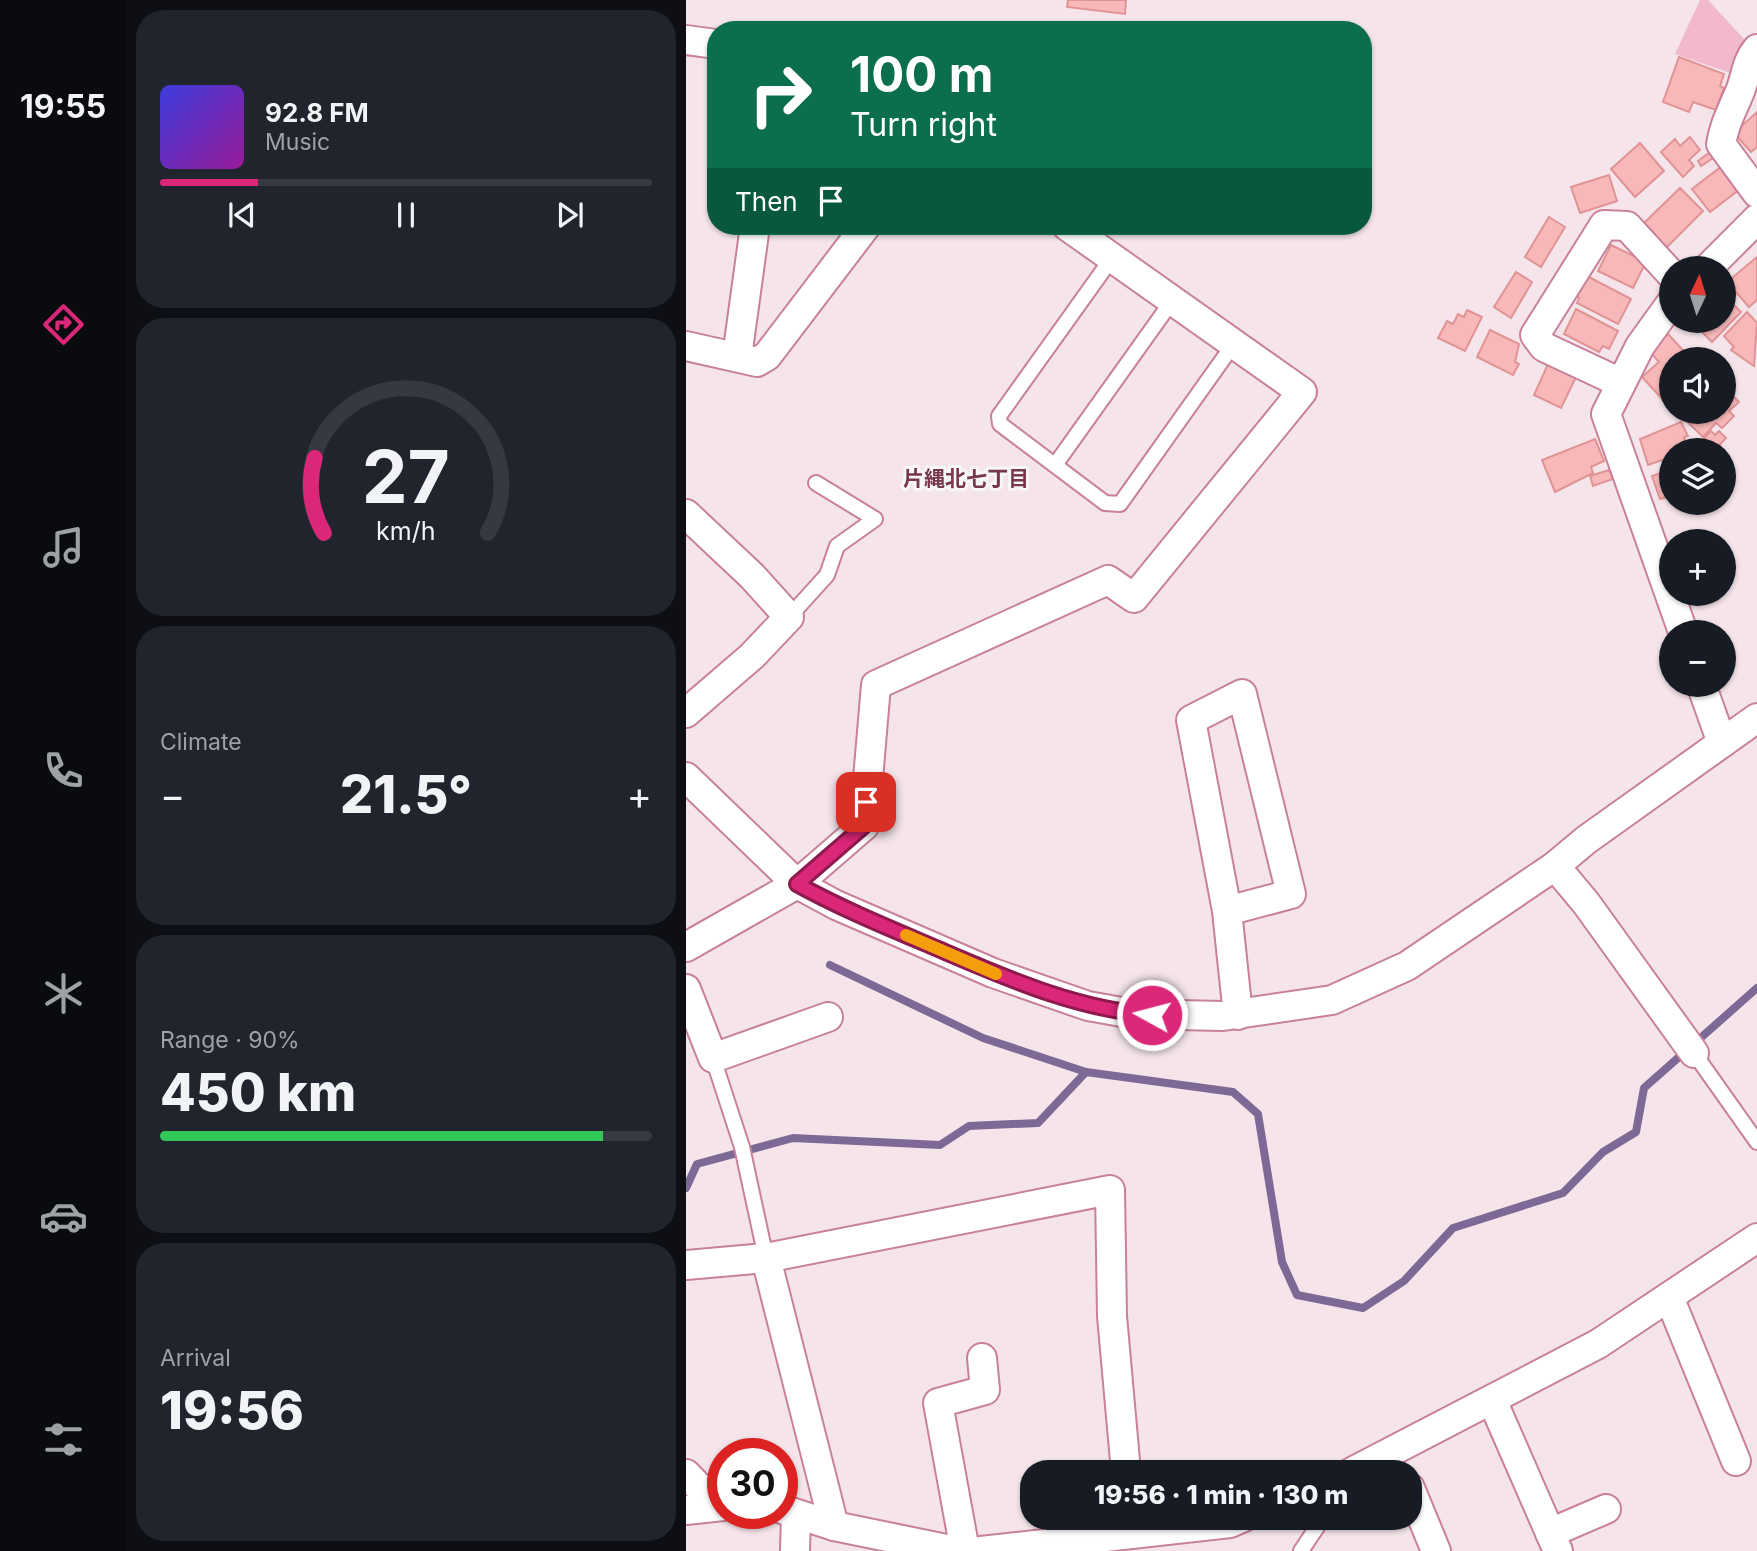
<!DOCTYPE html>
<meta charset="utf-8">
<style>
body{margin:0;font-family:Inter,"Noto Sans JP",sans-serif;background:#20242c;color:#f1f3f6;height:100vh;display:flex;flex-direction:column;font-size:26px;white-space:nowrap}
*{box-sizing:border-box;margin:0}
p{font-size:23px;color:#9ea1a6}
.icon{flex:none;width:38px;height:38px;fill:none;stroke:currentColor;stroke-width:2;stroke-linecap:round;stroke-linejoin:round}
.map{position:relative;flex:1;overflow:hidden}
.panel{display:flex;flex-direction:column;gap:10px;padding:10px;background:#0d0f14;width:560px}
.panel>*{flex:none}
.hud{position:absolute;left:21px;top:21px;width:665px;height:214px;border-radius:28px;box-shadow:0 2px 5px #0004;background:#0b6e4f;color:#fff;overflow:hidden}
.needle{width:46px;rotate:4deg}
.fabs{position:absolute;left:973px;top:256px;display:grid;gap:14px}
.fabs a{display:grid;place-items:center;width:77px;height:77px;border-radius:50%;background:#171b24;box-shadow:0 2px 5px #0004;font-size:35px}
.speed{position:absolute;left:21px;top:1438px;display:flex;gap:14px;font-size:35px;font-weight:700;text-align:center}
.speed>*{display:grid;place-content:center;width:91px;height:91px;border-radius:50%;background:#171b24;box-shadow:0 2px 5px #0004;line-height:1}
.speed .limit{border:10px solid #d22;background:#fff;color:#111}
.pin{position:absolute;display:grid;place-items:center;width:60px;height:60px;color:#fff;margin:-30px;border-radius:14px;box-shadow:0 4px 10px #0006}
.me{position:absolute;width:77px;margin:-38px;rotate:277deg;stroke-linejoin:round;filter:drop-shadow(0 0 5px #0008)}
.turn{display:flex;align-items:center;gap:24px;height:147px;padding:0 28px;font-size:32px}
.turn .icon{width:91px;height:91px;stroke-width:2.5}
.turn b{display:block;font-size:49px;line-height:60px}
.then{display:flex;align-items:center;height:66px;padding:0 28px;background:#0003;gap:14px;font-size:26px}
.big{font-size:52px;font-weight:800;line-height:1.1}
.panel .tile{flex:1;display:flex;flex-direction:column;justify-content:center;gap:10px;min-width:0;padding:0 24px;border-radius:28px;background:#20242c}
.panel .dial{align-items:center;gap:0}
.dial svg{height:182px;overflow:visible;fill:none;stroke:#363941;stroke-width:7;stroke-linecap:round;text-anchor:middle}
.dial text{fill:#f1f3f6;stroke:none}
.song{display:flex;align-items:center;gap:21px}
.cover{width:84px;height:84px;border-radius:10px;background:linear-gradient(135deg,hsl(240 70% 55%),hsl(300 70% 35%))}
.played{height:7px;border-radius:4px;background:linear-gradient(90deg,#db2777 20%,#363941 20%)}
.keys{display:flex;justify-content:space-around;direction:ltr}
.heat{display:flex;justify-content:space-between;align-items:center;font-size:38px;direction:ltr}
.charge{height:10px;border-radius:5px;background:linear-gradient(90deg,#34c759 90%,#363941 0)}
.trip{position:absolute;left:334px;top:1460px;width:402px;height:70px;border-radius:28px;background:#171b24;box-shadow:0 2px 5px #0004;font-weight:800;line-height:70px;text-align:center}
main{display:flex;flex:1;min-height:0}
.menu{display:flex;flex-direction:column;width:126px;justify-content:space-around;align-items:center;background:#090b0e;color:#9ea1a6}
.menu .icon{width:49px;height:49px}
.menu .selected{color:#db2777}
.menu b{font-size:32px;color:#f1f3f6}
.map>svg:first-child{display:block}
</style>
<main>
<nav class="menu">
<b>19:55</b>
<svg class="icon selected" aria-label="directions" viewBox="0 0 24 24"><path d="M12 3l9 9-9 9-9-9zM9 14v-3h6M13 9l2 2-2 2"/></svg>
<svg class="icon" aria-label="music" viewBox="0 0 24 24"><path d="M9 18V5l10-2v13"/><circle cx="6" cy="18" r="3"/><circle cx="16" cy="16" r="3"/></svg>
<svg class="icon" aria-label="phone" viewBox="0 0 24 24"><path d="M5 4h4l2 5-3 2q2 4 5 5l2-3 5 2v4C11 20 4 13 5 4z"/></svg>
<svg class="icon" aria-label="climate" viewBox="0 0 24 24"><path d="M12 3v18M4 7l16 10M4 17L20 7"/></svg>
<svg class="icon" aria-label="car" viewBox="0 0 24 24"><path d="M5 17H2v-5l4-1 3-4h7l3 4 3 1v5h-3M9 17h6M6 11h13"/><circle cx="7" cy="17" r="2"/><circle cx="17" cy="17" r="2"/></svg>
<svg class="icon" aria-label="filters" viewBox="0 0 24 24"><path d="M4 7h16M4 17h16"/><circle cx="9" cy="7" r="2"/><circle cx="15" cy="17" r="2"/></svg>
</nav>
<section class="panel">
<div class="tile">
<div class="song"><i class="cover"></i><div><b>92.8 FM</b><p>Music</p></div></div>
<div class="played"></div>
<div class="keys"><svg class="icon" aria-label="previous" viewBox="0 0 24 24"><path d="M18 5L8 12l10 7zM5 5v14"/></svg><svg class="icon" aria-label="pause" viewBox="0 0 24 24"><path d="M8 5v14M16 5v14"/></svg><svg class="icon" aria-label="next" viewBox="0 0 24 24"><path d="M6 5l10 7-10 7zM19 5v14"/></svg></div>
</div>
<div class="tile dial"><svg viewBox="0 0 100 80">
<path d="M14 69A42 42 0 1 1 86 69"/>
<path d="M14 69A42 42 0 0 1 10 36" stroke="#db2777"/>
<text x="50" y="56" font-size="32" font-weight="700">27</text>
<text x="50" y="72" font-size="11">km/h</text>
</svg></div>
<div class="tile"><p>Climate</p>
<div class="heat"><a>−</a><b class="big">21.5°</b><a>+</a></div>
</div>
<div class="tile"><p>Range · 90%</p><b class="big">450 km</b><div class="charge"></div></div>
<div class="tile"><p>Arrival</p><b class="big">19:56</b></div>
</section>
<div class="map">
<svg width="1071" height="1551" viewBox="0 0 1071 1551">
<rect width="100%" height="100%" fill="#f5e5ea"/>
<polygon fill="#f2b9cc" points="1014,0 1022,0 1069,51 1056,77 989,54"/>
<g fill="none" stroke-linecap="round" stroke-linejoin="round">
<g stroke="#7e6996" stroke-width="8">
<polyline points="144,965 297,1038 400,1072"/>
<polyline points="0,1188 11,1164 107,1138 254,1145 283,1126 352,1123 400,1072 547,1092 572,1114 596,1262 611,1295 677,1308 718,1281 767,1228 877,1193 917,1152 950,1132 958,1088 1071,988"/>
</g>
</g>
<g fill="#f8b8b9" stroke="#e09395" stroke-width="2">
<polygon points="382,0 440,0 439,14 381,7"/>
<polygon points="993,57 1038,74 1034,86 1038,88 1030,110 1007,102 1003,112 977,102"/>
<polygon points="1071,112 1071,147 1065,152 1048,133"/>
<polygon points="1004,137 1014,150 1003,160 1008,166 997,177 975,152 989,139 994,146"/>
<polygon points="954,143 978,171 949,197 925,169"/>
<polygon points="1027,150 1030,156 1015,166 1012,161"/>
<polygon points="1036,166 1054,189 1024,212 1006,189"/>
<polygon points="923,175 931,201 894,213 885,187"/>
<polygon points="994,188 1017,211 978,250 963,235 966,231 958,223"/>
<polygon points="863,217 879,227 855,267 839,257"/>
<polygon points="925,245 960,262 947,288 912,271"/>
<polygon points="1071,257 1071,300 1063,307 1041,282"/>
<polygon points="830,272 846,282 825,318 808,307"/>
<polygon points="899,275 945,299 932,324 891,303 893,298 889,295"/>
<polygon points="1038,295 1055,312 1026,342 1004,320 1038,320"/>
<polygon points="890,309 932,331 923,349 917,346 913,352 878,334"/>
<polygon points="781,310 796,317 779,351 752,338 761,321 767,324 772,314 778,317"/>
<polygon points="1061,312 1071,323 1068,366 1045,350 1048,347 1038,336"/>
<polygon points="804,330 833,344 829,362 833,364 827,375 791,357"/>
<polygon points="982,334 1005,359 985,359 985,398 980,403 956,377 973,362 963,351"/>
<polygon points="862,364 890,377 875,408 848,395"/>
<polygon points="1038,387 1053,402 1043,411 1048,416 1036,428 1030,423 1017,437 992,413 1038,411"/>
<polygon points="995,422 1002,436 998,437 1000,443 996,450 985,450 985,457 962,465 954,439"/>
<polygon points="1025,431 1029,435 1033,431 1040,438 1029,450 1018,438"/>
<polygon points="909,439 918,461 905,467 907,473 869,492 856,460"/>
<polygon points="985,469 985,496 974,499 966,476"/>
<polygon points="923,470 927,479 907,486 904,476"/>
</g>
<g fill="none" stroke-linecap="round" stroke-linejoin="round">
<g stroke="#c88199" stroke-width="18">
<g id="service">
<polyline points="426,258 313,416 314,424 419,503 434,504 547,345"/>
<polyline points="369,465 486,301"/>
<polyline points="103,617 141,575 151,546 189,519 130,483"/>
<polyline points="1008,1053 1071,1142"/>
<polyline points="27,1058 56,1147 80,1258"/>
<polyline points="615,1551 635,1521 635,1517"/>
</g>
</g>
<g stroke="#c88199" stroke-width="32">
<g id="minor">
<polyline points="0,40 30,44"/>
<path d="M1071,49C1059,63 1060,80 1052,96C1044,115 1039,123 1035,144L1071,193"/>
<polyline points="1022,268 1071,219"/>
<polyline points="985,303 954,346 920,414 997,632"/>
<polyline points="0,346 71,362 81,356 180,226"/>
<polyline points="51,357 69,226"/>
<polyline points="935,383 858,347 849,335 918,225 941,226 985,274"/>
<polyline points="0,514 66,576 103,617 66,656 0,713"/>
<polyline points="1015,684 1036,743"/>
<polyline points="0,777 111,884 150,905 307,973 402,1006 447,1014 537,1016 646,1000 721,966 869,866 900,840 1071,718"/>
<polyline points="869,866 900,903 1008,1053"/>
<polyline points="541,911 605,894 556,694 505,720 541,911 552,1015"/>
<polyline points="0,947 111,884 178,826 190,685 422,580 448,598 616,392 381,226"/>
<polyline points="0,989 27,1058 142,1017"/>
<polyline points="0,1265 80,1258"/>
<polyline points="983,1297 1050,1461"/>
<polyline points="806,1400 872,1551"/>
<polyline points="666,1472 912,1344 1071,1238"/>
<polyline points="0,1474 31,1506"/>
<polyline points="724,1488 750,1551"/>
<polyline points="96,1509 148,1526 270,1551"/>
<polyline points="0,1510 37,1506"/>
<polyline points="148,1526 80,1258 424,1190 426,1316 440,1472"/>
<polyline points="864,1533 920,1509"/>
<polyline points="109,1551 110,1514"/>
<polyline points="279,1551 252,1403 299,1390 296,1358"/>
<polyline points="295,1551 544,1523 558,1517"/>
</g>
</g>
<use href="#service" stroke="#fff" stroke-width="14"/>
<use href="#minor" stroke="#fff" stroke-width="28"/>
</g>
<g fill="none" stroke-linecap="round" stroke-linejoin="round">
<g stroke="#8e194d" stroke-width="18">
<path id="route" d="M180,802L178,826L111,884C158,910 208,930 257,951C325,980 391,1009 466,1015"/>
</g>
<use href="#route" stroke="#db2777" stroke-width="12"/>
<polyline stroke="#f59e0b" stroke-width="12" points="220,935 310,974"/>
</g>
<g text-anchor="middle" stroke-width="6" stroke-linejoin="round" paint-order="stroke">
<g font-size="21" font-weight="bold" fill="#76374f" stroke="#f7f7f7">
<text x="280" y="486">片縄北七丁目</text>
</g>
</g>
</svg>
<div class="fabs">
<a><svg class="needle" viewBox="-14 -14 28 28"><path d="M0-13l5 13h-10z" fill="#e53935"/><path d="M0 13l5-13h-10z" fill="#9ea1a6"/></svg></a>
<a><svg class="icon" aria-label="sound" viewBox="0 0 24 24"><path d="M4 9h4l5-4v14l-5-4H4zM17 9q2 3 0 6"/></svg></a>
<a><svg class="icon" aria-label="layers" viewBox="0 0 24 24"><path d="M12 4l9 5-9 5-9-5zM3 14l9 5 9-5"/></svg></a>
<a>+</a>
<a>−</a>
</div>
<div class="speed"><div class="limit">30</div></div>
<div class="pin" style="left:180px;top:802px;background:#d93025"><svg class="icon" aria-label="arrive" viewBox="0 0 24 24"><path d="M6 21V4h12l-3 4 3 4H6"/></svg></div>
<svg class="me" style="left:466px;top:1015px" viewBox="-20 -20 40 40"><circle r="17" fill="#db2777" stroke="#fff" stroke-width="3"/><path d="M0-11L8 9 0 5-8 9z" fill="#fff"/></svg>
<div class="trip">19:56 · 1 min · 130 m</div>
<div class="hud">
<div class="turn"><svg class="icon" aria-label="right" viewBox="0 0 24 24"><path d="M7 20v-9h11M14 6l5 5-5 5"/></svg><div><b>100 m</b>Turn right</div></div>
<div class="then">Then<svg class="icon" aria-label="arrive" viewBox="0 0 24 24"><path d="M6 21V4h12l-3 4 3 4H6"/></svg></div>
</div>
</div>
</main>
